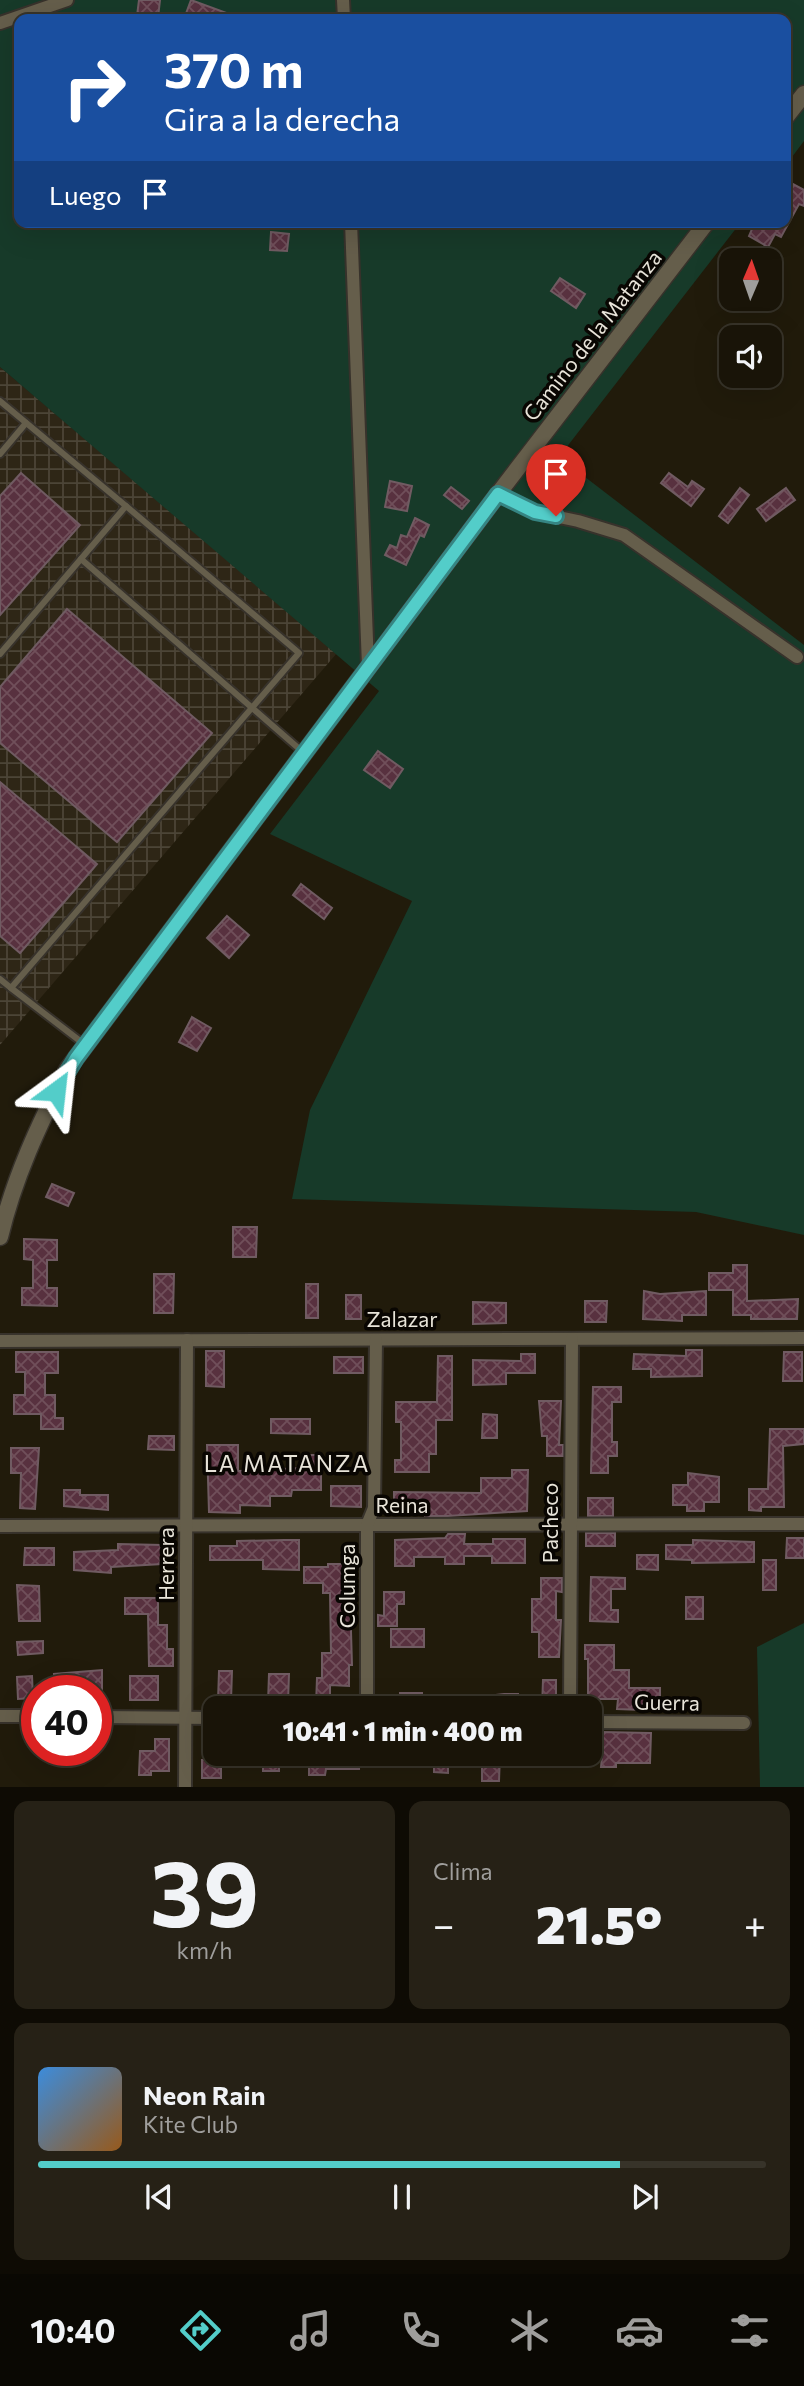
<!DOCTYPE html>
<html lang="es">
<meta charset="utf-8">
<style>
body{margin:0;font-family:Commissioner,sans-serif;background:#262116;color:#f1f3f6;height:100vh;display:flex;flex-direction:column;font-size:26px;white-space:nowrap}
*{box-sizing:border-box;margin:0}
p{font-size:23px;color:#9f9e9c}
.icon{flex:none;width:38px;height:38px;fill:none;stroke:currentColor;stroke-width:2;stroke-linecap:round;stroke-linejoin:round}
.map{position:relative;height:1787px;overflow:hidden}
.panel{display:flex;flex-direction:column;gap:14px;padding:14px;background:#0e0b04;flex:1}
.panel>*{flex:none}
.hud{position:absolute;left:14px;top:14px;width:777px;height:214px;border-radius:14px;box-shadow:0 7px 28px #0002,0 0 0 2px #373329;background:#1a4fa0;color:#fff;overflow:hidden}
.needle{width:46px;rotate:2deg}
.tools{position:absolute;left:719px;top:248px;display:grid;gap:14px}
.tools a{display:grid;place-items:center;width:63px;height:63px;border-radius:14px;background:#191408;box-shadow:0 7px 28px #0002,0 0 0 2px #373329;font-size:35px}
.speed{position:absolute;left:21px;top:1675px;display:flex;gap:14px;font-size:35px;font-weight:700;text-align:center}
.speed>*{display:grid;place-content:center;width:91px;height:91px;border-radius:50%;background:#191408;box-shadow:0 7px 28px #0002,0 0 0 2px #373329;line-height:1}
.speed .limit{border:10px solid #d22;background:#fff;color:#111}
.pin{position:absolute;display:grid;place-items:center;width:60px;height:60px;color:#fff;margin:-72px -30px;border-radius:50% 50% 50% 0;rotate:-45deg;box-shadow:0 0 7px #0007}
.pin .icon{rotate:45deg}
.me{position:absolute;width:77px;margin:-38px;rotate:30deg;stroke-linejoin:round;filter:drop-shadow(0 0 5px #0008)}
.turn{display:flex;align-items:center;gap:24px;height:147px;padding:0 35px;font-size:32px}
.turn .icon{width:91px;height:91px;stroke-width:2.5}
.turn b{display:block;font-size:49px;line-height:60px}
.then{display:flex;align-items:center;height:66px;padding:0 35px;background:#0003;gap:14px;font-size:26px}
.big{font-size:52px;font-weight:800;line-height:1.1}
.panel .widget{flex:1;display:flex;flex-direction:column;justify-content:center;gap:10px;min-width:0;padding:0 24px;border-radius:14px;background:#262116}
.panel .dial{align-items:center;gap:0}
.dial b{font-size:91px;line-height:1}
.song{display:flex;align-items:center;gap:21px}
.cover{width:84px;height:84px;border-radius:10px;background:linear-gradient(135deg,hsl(210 70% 55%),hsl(30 70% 35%))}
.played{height:7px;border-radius:4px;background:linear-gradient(90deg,#53cdc9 80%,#373329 80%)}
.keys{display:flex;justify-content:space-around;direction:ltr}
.heat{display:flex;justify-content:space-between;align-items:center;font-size:38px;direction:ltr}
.panel .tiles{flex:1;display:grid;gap:14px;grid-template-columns:1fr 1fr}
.widget:last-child{grid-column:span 2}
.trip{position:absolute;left:203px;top:1696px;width:399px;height:70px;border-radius:14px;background:#191408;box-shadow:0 7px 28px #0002,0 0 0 2px #373329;font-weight:800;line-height:70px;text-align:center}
.tabs{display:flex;height:112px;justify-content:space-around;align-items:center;background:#0a0803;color:#9f9e9c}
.tabs .icon{width:49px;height:49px}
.tabs .on{color:#53cdc9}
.tabs b{font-size:32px;color:#f1f3f6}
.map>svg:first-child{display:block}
</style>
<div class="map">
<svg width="804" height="1788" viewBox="0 0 804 1788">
<defs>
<pattern id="industrial-grid" width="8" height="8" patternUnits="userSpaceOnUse" patternTransform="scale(1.75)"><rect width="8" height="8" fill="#2e2616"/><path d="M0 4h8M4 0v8" fill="none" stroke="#4c4537"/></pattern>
<pattern id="building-cross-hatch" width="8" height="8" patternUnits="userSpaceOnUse" patternTransform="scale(1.75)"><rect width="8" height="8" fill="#58313f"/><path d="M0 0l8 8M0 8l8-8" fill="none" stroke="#704f5a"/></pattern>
</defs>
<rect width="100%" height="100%" fill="#211b0b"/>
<polygon fill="url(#industrial-grid)" points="0,367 337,653 0,1045"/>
<g fill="#173a29">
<polygon points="0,0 804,0 804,141 786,165 786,19 19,19 19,222 741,222 559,457 804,645 804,1235 696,1212 292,1199 310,1110 412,901 270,834 379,691 0,367"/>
<polygon points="804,1623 804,1787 760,1787 757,1647"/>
</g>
<g fill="url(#building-cross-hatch)" stroke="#705b62" stroke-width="2">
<polygon points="139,0 160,0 158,18 137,16"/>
<polygon points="191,0 240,18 240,19 184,19"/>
<polygon points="789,182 804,190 804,206 799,204 781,237 775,234 768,247 749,236 755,222 786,222 786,189"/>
<polygon points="271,232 289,234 287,251 270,250"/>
<polygon points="560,278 585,294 576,308 551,291"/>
<polygon points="21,473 80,525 0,615 0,496"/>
<polygon points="669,473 688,487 692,481 704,489 691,506 661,483"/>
<polygon points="390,481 412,486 407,511 385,507"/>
<polygon points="451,487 469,501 462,509 444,495"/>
<polygon points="740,488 749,495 728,523 719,516"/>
<polygon points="786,488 795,500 766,521 757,509"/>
<polygon points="415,518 429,525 424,537 420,535 406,565 385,555 390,545 397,548 401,535 407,537"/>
<polygon points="67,609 212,733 117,842 0,743 0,687"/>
<polygon points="378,751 403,769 390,788 364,770"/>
<polygon points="0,782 97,864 20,953 0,936"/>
<polygon points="301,884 332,908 324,919 293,895"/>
<polygon points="227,916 249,935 229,958 207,938"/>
<polygon points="192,1017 211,1028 197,1051 179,1042"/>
<polygon points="52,1184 74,1193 68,1206 46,1197"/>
<polygon points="233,1227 257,1227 256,1257 233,1257"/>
<polygon points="24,1239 57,1240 57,1260 47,1260 47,1288 57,1288 57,1306 22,1305 22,1288 33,1288 33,1260 24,1259"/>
<polygon points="733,1265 747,1265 747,1301 798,1299 797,1319 751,1319 751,1315 733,1315 733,1290 709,1290 709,1273 733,1273"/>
<polygon points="154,1274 174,1274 173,1313 154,1313"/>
<rect x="306" y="1284" width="12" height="34"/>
<polygon points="644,1291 660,1294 706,1291 706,1315 682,1315 682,1321 643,1319"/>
<rect x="346" y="1295" width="15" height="24"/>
<polygon points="585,1301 607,1301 606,1322 585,1322"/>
<polygon points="473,1302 506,1303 506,1323 473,1324"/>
<polygon points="686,1350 702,1350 702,1376 651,1377 651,1369 633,1369 634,1354 686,1356"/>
<polygon points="206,1351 224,1351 224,1387 206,1386"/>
<polygon points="16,1352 58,1352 58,1373 45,1373 45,1395 55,1395 55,1418 63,1418 63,1429 41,1429 41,1414 14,1414 14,1395 25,1395 25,1372 16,1372"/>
<polygon points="784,1352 802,1352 802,1381 783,1381"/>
<polygon points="521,1354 535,1354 535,1373 506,1373 506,1384 473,1385 473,1360 521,1361"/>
<polygon points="438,1356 452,1356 452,1420 436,1420 436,1454 429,1454 429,1472 395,1472 395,1460 401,1460 401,1422 396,1422 396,1402 437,1402"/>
<rect x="334" y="1357" width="29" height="16"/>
<polygon points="593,1387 621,1387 621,1402 612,1402 612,1442 617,1442 617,1456 608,1456 608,1473 591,1473"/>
<polygon points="539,1401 561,1401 559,1445 563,1445 563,1456 547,1456 547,1436 542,1436"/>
<polygon points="483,1414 497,1415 497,1438 482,1438"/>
<polygon points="271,1419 310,1419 310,1434 271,1433"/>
<polygon points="770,1429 804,1429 804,1444 783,1446 784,1507 761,1507 761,1511 749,1510 749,1489 768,1489"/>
<polygon points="149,1436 174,1436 174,1450 148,1449"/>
<polygon points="207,1445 238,1445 238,1471 302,1468 303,1455 321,1455 321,1490 292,1490 291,1496 270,1496 270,1506 240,1505 240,1513 209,1512"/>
<polygon points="11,1448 39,1448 35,1509 20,1508 21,1473 11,1473"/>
<polygon points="512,1470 528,1470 527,1511 448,1516 425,1516 425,1511 394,1511 394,1492 481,1493 481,1478 512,1478"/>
<polygon points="688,1473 719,1477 719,1502 704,1502 704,1511 687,1511 687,1505 673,1505 673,1485 688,1485"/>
<polygon points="331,1486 361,1486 361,1507 331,1506"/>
<polygon points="64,1490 80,1490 80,1495 108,1495 108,1510 64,1506"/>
<rect x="588" y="1498" width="25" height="18"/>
<rect x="586" y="1533" width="29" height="13"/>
<polygon points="448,1534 465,1534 464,1544 493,1544 493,1539 525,1539 525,1563 492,1563 492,1556 464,1556 464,1564 445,1564 445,1557 414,1557 414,1566 395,1566 395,1540 445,1538"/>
<polygon points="787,1538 804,1538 804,1558 786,1558"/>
<polygon points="284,1540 299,1540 299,1570 263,1569 263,1560 210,1560 210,1546 237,1546 237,1541"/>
<polygon points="693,1540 754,1542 754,1562 692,1563 692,1560 666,1559 666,1545 693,1545"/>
<polygon points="118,1544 162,1545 162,1564 111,1567 111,1573 74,1570 74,1552 118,1550"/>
<polygon points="25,1548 54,1548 54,1565 24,1565"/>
<polygon points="637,1555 658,1555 658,1570 637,1569"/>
<rect x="763" y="1560" width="13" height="30"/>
<polygon points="328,1564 349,1564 352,1665 349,1665 349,1686 330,1685 330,1705 316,1705 317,1678 322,1678 322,1653 331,1653 330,1593 323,1593 323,1583 304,1583 304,1567 328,1567"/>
<polygon points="591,1577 625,1578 625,1589 611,1589 611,1610 618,1610 618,1622 590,1621"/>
<polygon points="541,1578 562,1578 562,1592 556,1591 556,1620 561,1620 559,1657 539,1657 539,1632 532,1632 532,1599 541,1599"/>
<polygon points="17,1585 39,1586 40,1621 19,1621"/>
<polygon points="384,1592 404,1592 404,1604 397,1604 397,1626 378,1626 378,1615 384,1616"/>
<rect x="686" y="1597" width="17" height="22"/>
<polygon points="125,1598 158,1598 158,1625 167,1625 167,1649 173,1649 173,1666 149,1666 148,1614 125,1614"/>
<rect x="391" y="1629" width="33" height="18"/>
<polygon points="43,1641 43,1653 18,1655 17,1642"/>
<polygon points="585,1645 614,1645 614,1670 629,1670 629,1688 660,1688 660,1704 643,1704 643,1710 617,1709 618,1699 588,1699 588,1659 585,1659"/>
<polygon points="102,1670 102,1690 55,1690 54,1674"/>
<polygon points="219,1671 232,1671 231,1701 218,1701"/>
<polygon points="269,1674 289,1674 288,1703 268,1703"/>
<polygon points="32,1676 33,1698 18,1699 17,1677"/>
<rect x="130" y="1676" width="28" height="24"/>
<polygon points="543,1680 556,1680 556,1708 542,1708"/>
<rect x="400" y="1693" width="22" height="15"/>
<polygon points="504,1694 518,1694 518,1708 488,1708 488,1696"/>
<polygon points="602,1732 651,1733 650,1763 616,1763 616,1767 601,1767 602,1757 590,1756 590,1735 602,1736"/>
<polygon points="155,1739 169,1739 169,1771 151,1771 151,1775 139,1775 140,1751 155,1751"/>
<rect x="263" y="1754" width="16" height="17"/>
<polygon points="309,1754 359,1754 359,1769 326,1769 325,1775 309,1775"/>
<polygon points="434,1754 448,1754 448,1773 434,1772"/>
<polygon points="482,1754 500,1754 499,1781 482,1781"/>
<rect x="202" y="1760" width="19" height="18"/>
</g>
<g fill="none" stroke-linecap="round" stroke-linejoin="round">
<g stroke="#37322b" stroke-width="10">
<g id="service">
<polyline points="0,401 126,506 0,654"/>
<polyline points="0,454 26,423"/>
<polyline points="81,559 304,753"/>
<polyline points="0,979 11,988 299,653 126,506"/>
<polyline points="11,988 84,1044"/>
</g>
</g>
<g stroke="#37322b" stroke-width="16">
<g id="minor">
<polyline points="343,0 344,19"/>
<polyline points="0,23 67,0"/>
<polyline points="351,222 368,666"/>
<polyline points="498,494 535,512 578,521 624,535 797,657"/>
<polyline points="0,1341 804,1338"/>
<polyline points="0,1526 804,1524"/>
<polyline points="367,1708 367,1525 374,1508 376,1340"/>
<polyline points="570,1708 572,1339"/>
<polyline points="0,1716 37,1716"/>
<polyline points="96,1717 215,1718"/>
<polyline points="590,1722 744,1723"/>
<polyline points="185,1788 187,1340"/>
</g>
</g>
<g stroke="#37322b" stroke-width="19">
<g id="tertiary">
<polyline points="786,117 804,94"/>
<path d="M0,1237C14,1178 39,1124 67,1070L498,494L707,222"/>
</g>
</g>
<use href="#service" stroke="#655e4b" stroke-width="6"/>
<use href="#minor" stroke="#655e4b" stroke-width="12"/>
<use href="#tertiary" stroke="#655e4b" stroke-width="16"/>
</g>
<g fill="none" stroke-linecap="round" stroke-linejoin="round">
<g stroke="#368583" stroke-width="18">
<polyline id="route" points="56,1091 76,1058 498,494 535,512 556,516"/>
</g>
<use href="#route" stroke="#53cdc9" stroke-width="12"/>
</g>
<g text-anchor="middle" stroke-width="7" stroke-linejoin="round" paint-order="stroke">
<g font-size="21" fill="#e8e4d9" stroke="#090602">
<text transform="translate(593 336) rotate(-52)" y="7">Camino de la Matanza</text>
<text x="402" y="1327">Zalazar</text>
<text x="402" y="1513">Reina</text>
<text transform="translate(551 1523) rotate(-90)" y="7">Pacheco</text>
<text transform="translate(167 1564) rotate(-90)" y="7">Herrera</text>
<text transform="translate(348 1586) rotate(-90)" y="7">Columga</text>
<text transform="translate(667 1703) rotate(1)" y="7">Guerra</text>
</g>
<g font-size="23" letter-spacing="2" fill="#e8e4d9" stroke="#090602">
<text x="287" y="1472">LA MATANZA</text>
</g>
</g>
</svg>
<div class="tools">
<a><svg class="needle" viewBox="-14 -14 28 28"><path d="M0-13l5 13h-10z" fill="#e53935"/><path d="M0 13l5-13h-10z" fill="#9f9e9c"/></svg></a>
<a><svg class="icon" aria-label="sound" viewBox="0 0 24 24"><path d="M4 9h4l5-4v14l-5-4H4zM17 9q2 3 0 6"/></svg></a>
</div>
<div class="speed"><div class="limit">40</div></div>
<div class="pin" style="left:556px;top:516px;background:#d93025"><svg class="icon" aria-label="arrive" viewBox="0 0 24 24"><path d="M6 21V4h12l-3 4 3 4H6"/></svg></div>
<svg class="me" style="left:56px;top:1091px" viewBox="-20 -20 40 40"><path d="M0-17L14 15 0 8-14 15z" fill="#53cdc9" stroke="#fff" stroke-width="4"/></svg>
<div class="trip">10:41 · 1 min · 400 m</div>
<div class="hud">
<div class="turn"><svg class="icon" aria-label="right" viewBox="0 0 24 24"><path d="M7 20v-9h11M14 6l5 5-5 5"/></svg><div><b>370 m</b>Gira a la derecha</div></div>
<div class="then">Luego<svg class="icon" aria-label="arrive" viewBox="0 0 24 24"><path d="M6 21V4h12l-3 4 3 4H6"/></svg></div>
</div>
</div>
<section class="panel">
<div class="tiles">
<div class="widget dial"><b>39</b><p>km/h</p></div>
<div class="widget"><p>Clima</p>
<div class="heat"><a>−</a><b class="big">21.5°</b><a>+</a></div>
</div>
<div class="widget">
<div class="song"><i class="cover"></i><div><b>Neon Rain</b><p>Kite Club</p></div></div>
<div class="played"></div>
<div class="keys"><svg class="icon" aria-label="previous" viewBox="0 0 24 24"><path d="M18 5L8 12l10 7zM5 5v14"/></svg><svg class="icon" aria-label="pause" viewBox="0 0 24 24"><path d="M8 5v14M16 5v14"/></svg><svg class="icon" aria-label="next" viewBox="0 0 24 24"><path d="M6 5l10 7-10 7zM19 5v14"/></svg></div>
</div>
</div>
</section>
<nav class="tabs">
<b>10:40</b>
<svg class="icon on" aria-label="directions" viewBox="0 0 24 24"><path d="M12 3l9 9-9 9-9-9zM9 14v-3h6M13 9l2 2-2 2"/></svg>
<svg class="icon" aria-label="music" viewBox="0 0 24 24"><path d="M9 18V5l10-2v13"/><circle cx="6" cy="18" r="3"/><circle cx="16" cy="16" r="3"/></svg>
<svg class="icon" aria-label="phone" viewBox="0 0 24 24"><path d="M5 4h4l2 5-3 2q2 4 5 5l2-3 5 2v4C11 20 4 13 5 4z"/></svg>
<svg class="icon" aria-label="climate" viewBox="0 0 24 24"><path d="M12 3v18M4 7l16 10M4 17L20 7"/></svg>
<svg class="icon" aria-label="car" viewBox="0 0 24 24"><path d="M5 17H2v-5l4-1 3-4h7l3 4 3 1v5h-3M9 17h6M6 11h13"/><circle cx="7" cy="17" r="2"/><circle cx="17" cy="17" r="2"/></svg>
<svg class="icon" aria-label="filters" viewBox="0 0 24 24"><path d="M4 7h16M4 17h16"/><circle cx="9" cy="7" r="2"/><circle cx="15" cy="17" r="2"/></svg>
</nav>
